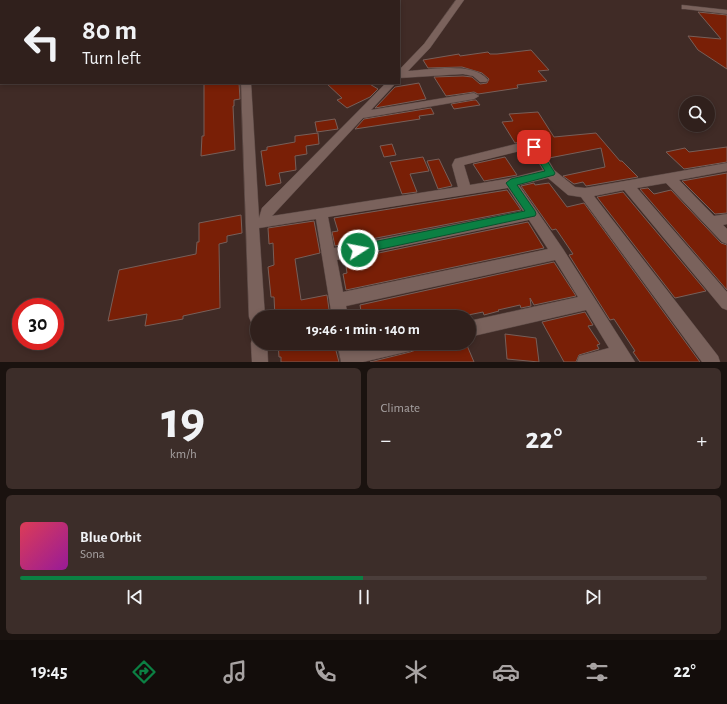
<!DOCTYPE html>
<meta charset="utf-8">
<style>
body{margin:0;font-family:"Alegreya Sans",sans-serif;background:#3c2d29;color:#f1f3f6;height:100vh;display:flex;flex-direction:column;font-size:15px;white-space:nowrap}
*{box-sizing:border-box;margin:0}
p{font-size:13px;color:#a8a3a3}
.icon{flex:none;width:22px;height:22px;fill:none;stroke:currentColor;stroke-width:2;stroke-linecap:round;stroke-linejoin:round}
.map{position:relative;height:362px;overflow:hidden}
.drawer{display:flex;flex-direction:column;gap:6px;padding:6px;background:#1a120f;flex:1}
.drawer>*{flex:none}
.guide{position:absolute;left:0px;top:0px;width:400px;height:84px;box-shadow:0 2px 6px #0003,0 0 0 1px #4b3e3b;background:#30201c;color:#f1f3f6;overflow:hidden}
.fabs{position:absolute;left:679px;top:96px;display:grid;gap:8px}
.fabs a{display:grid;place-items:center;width:36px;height:36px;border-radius:50%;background:#30201c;box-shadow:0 2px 6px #0003,0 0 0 1px #4b3e3b;font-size:20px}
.speed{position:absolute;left:12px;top:298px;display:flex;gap:8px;font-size:20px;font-weight:700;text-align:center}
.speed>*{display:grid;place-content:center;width:52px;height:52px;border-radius:50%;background:#30201c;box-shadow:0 2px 6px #0003,0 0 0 1px #4b3e3b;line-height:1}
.speed .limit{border:6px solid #d22;background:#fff;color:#111}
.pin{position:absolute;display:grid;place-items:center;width:34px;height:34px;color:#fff;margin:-17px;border-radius:8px;box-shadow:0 2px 6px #0006}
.me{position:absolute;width:44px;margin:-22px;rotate:79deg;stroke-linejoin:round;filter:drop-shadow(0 0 3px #0008)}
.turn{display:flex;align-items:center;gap:14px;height:84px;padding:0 16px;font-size:18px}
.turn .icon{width:52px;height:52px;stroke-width:2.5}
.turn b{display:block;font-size:28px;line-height:34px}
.big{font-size:30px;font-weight:600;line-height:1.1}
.drawer .card{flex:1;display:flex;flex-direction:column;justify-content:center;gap:6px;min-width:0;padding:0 14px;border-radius:6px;background:#3c2d29}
.drawer .dial{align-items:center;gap:0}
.dial b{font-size:52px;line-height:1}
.song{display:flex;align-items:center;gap:12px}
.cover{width:48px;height:48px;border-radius:6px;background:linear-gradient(135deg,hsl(350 70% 55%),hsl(300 70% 35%))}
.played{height:4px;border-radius:2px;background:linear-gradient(90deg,#0b8043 50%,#4b3e3b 50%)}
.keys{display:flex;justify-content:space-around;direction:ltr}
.heat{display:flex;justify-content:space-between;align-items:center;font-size:22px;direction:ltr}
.drawer .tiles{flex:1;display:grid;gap:6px;grid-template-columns:1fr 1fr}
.card:last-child{grid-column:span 2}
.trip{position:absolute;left:250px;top:310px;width:226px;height:40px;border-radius:20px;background:#30201c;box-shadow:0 2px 6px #0003,0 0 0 1px #4b3e3b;font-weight:600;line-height:40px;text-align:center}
.menu{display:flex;height:64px;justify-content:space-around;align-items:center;background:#130d0b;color:#a8a3a3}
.menu .icon{width:28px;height:28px}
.menu .selected{color:#0b8043}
.menu b{font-size:18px;color:#f1f3f6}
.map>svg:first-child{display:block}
</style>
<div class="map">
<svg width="727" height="362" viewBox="0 0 727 362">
<rect width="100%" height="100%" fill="#402b26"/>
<g fill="#791f06" stroke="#775f59">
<polygon points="698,12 727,15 727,69 698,50 688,36 721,39"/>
<polygon points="531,50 549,70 538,71 547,81 517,85 518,88 478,94 474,92 446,96 434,77 463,76 472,77 480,84 487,83 489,79 482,73 462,67 428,68 423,60 459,54 460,56 488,52 490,54 497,54"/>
<polygon points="204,83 239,83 240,99 234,100 234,106 233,106 235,150 201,156 202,136 204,136"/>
<polygon points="326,83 368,83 378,89 370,97 347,108 337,100 342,98"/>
<polygon points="419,83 426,99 375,108 395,87"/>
<polygon points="474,100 476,100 480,105 454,109 451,104"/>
<polygon points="431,108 434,114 419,116 420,119 355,129 364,119"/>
<polygon points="538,112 554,137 596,133 620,161 622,161 638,177 586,186 583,182 574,184 563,176 605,167 601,148 549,158 540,144 531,140 515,143 502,122 513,121 509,114"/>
<polygon points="335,119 338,129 317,132 315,122"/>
<polygon points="318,133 319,144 306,146 307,154 295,156 296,170 279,173 281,183 266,186 261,151 267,150 267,147 295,142 295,136"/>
<polygon points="392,144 396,155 384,157 380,146"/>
<polygon points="727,147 727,162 684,169 666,152 685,148 689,152"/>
<polygon points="521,152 531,152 536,161 528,163"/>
<polygon points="423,157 429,171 410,174 417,192 402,194 390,162"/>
<polygon points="505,157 517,175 484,181 473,164"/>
<polygon points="439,159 452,186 438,189 427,161"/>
<polygon points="727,173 727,213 715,214 682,181"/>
<polygon points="534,183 535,185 549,183 567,207 584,203 700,362 640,362 633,352 635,351 614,319 610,320 569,255 573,254 556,229 552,230 521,186"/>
<polygon points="648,188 654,194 671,190 721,243 727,245 727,290 640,189"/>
<polygon points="507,190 521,210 335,246 332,232 338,231 334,218"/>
<polygon points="623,192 706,291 675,298 597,197"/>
<polygon points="241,215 242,233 227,236 227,242 219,244 220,308 183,316 183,319 145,326 147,314 108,321 119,270 196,254 197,242 199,242 199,223"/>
<polygon points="314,221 320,253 295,259 301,300 327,295 330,317 309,317 308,310 275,317 274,297 271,297 268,267 274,265 273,243 269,244 268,228"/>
<polygon points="528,222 544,248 346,290 343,274 347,273 345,260"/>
<polygon points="554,262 576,296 534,305 530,298 531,306 521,308 520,305 498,310 499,311 484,315 483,312 458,317 362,317 360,305"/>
<polygon points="585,312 593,325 588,326 600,344 597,345 599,349 579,355 576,362 564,362 542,322"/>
<polygon points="505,334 536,338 539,362 507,359"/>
<polygon points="278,343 334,343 339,362 281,362 281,357 279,357"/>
<polygon points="429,343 466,343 474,362 370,362 410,352 416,350 419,346"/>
</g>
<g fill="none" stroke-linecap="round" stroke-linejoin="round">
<g stroke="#5a4844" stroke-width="1">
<g id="service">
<polygon points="1,50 1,54 0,55 0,51"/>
<polygon points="1,60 1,64 0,65 0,61"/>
</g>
</g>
<g stroke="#5a4844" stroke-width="1">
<g id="minor">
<polygon points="208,0 216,0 207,1"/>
<rect x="284" y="0" width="8" height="1"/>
<polygon points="336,0 354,0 335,1"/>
<polygon points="374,0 382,0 383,1 375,1"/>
<path d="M456,0H464L430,48L408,71C430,70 473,61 488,80L486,82H480L473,76L463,74L399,78V70L424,44Z"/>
<polygon points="682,5 727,10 727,14 685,9 682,9"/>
<path d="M241,83H251L259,218L262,208L271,199L386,83H396L371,110L474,93L479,96L474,99L363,118L272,216L458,187L452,165L455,159L524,142H531L540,145L554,170L575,187L585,188L727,163V171L679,180L714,216L727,214V224L723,225L727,229V244L722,242L666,183L637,188L727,292V310L722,308L624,190L594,196L718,356L720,362H702L581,197L568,195L548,178L519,185L563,249L635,362H577L579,356L609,348L586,310L469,337V321L578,297L555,260L346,306L348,317H332L316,219L259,228L265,317H257V325L251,322L249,317ZM524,150L532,151L543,170L511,178L470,185L464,165ZM508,188L523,211L334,248L328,217ZM529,220L548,249L343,292L337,260Z"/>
<polygon points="257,336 257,343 267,343 268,362 252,362 251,343 253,337"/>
<polygon points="337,343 353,343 354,347 373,343 418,343 416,349 410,351 363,362 341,362"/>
</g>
</g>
<use href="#service" fill="#7a625c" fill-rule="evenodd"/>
<use href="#minor" fill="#7a625c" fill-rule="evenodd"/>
</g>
<polygon fill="#0b8043" stroke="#07532c" points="534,144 537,145 555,173 554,175 517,185 535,211 536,214 535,216 358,254 354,253 352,250 354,246 358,245 525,211 506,183 511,179 545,171 530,147"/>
</svg>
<div class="fabs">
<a><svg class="icon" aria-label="search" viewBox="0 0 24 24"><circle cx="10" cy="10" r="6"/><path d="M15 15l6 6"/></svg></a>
</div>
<div class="speed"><div class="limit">30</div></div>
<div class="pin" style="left:534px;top:147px;background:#d93025"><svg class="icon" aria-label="arrive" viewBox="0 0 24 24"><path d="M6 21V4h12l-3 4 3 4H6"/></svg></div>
<svg class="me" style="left:358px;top:250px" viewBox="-20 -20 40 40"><circle r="17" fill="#0b8043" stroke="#fff" stroke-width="3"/><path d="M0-11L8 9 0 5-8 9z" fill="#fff"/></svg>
<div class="trip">19:46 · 1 min · 140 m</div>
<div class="guide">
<div class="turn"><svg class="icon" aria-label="left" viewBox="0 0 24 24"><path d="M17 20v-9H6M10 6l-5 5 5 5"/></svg><div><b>80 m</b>Turn left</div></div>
</div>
</div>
<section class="drawer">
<div class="tiles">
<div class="card dial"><b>19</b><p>km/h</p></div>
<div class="card"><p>Climate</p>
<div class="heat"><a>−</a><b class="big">22°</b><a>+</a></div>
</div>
<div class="card">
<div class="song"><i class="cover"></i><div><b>Blue Orbit</b><p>Sona</p></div></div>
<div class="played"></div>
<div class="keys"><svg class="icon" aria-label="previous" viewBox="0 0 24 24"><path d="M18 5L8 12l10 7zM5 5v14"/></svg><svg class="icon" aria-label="pause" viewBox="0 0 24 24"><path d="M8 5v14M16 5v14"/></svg><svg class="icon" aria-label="next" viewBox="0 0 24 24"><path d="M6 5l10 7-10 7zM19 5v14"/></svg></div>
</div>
</div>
</section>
<nav class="menu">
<b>19:45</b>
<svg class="icon selected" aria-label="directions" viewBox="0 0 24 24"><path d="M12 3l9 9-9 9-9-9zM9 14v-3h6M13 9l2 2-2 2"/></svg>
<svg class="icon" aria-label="music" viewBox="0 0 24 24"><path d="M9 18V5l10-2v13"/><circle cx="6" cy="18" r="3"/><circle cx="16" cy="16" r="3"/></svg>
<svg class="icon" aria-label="phone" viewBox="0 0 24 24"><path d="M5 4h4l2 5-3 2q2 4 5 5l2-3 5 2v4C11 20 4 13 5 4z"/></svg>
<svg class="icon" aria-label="climate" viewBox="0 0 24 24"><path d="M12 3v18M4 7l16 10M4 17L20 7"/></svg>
<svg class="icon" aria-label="car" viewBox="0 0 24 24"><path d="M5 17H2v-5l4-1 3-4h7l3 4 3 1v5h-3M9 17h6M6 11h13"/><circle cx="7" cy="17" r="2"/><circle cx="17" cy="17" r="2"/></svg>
<svg class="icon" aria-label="filters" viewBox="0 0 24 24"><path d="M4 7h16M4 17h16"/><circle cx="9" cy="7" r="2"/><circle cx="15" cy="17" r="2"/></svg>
<b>22°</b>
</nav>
